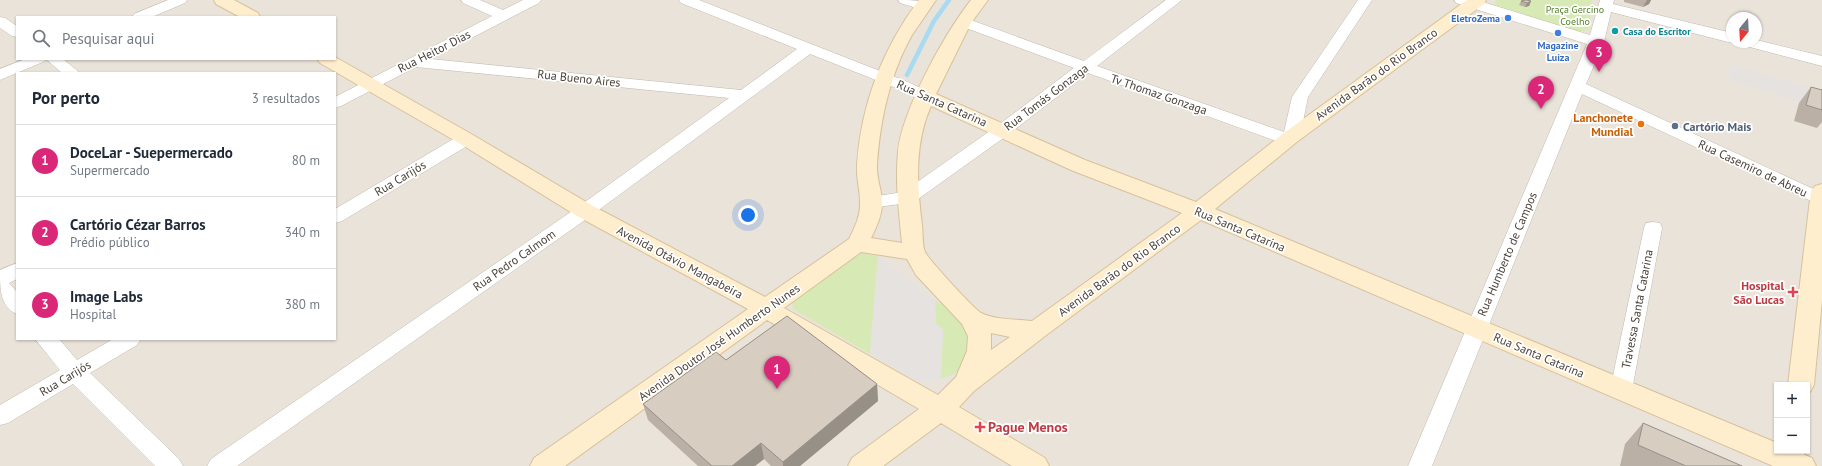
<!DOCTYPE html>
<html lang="pt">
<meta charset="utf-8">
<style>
:root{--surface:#fff;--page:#f2f2f3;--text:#1f2937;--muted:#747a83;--line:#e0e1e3;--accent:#db2777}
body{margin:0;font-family:"PT Sans",sans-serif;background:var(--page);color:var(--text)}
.controls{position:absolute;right:12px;bottom:12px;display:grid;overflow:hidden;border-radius:0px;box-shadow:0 1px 3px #0004}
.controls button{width:36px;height:36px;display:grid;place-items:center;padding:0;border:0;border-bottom:1px solid var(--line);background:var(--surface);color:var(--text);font:20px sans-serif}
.compass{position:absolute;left:1726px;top:12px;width:36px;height:36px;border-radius:50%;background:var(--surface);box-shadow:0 1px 3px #0004;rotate:198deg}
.you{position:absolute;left:748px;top:215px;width:14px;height:14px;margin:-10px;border:3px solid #fff;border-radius:50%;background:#1a73e8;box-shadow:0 0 0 6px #1a73e833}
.badge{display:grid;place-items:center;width:26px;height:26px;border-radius:50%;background:var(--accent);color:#fff;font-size:13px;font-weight:700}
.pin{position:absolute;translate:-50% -33px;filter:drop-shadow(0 1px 2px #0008)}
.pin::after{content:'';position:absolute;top:21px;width:14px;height:12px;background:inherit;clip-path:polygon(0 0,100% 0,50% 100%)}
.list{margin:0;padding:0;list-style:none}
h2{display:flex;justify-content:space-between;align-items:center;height:52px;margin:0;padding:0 16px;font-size:17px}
h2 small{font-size:13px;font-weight:400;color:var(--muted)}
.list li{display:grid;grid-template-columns:26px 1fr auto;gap:12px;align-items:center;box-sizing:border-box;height:72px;padding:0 16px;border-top:1px solid var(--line)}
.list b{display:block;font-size:15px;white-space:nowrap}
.list p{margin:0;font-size:13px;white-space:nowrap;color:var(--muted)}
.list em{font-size:13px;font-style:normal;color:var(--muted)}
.icon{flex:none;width:22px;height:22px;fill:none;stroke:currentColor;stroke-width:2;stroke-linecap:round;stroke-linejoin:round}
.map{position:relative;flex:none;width:1822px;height:466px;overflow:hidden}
.search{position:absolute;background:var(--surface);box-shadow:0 1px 3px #0004;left:16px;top:16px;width:320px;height:44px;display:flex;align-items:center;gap:10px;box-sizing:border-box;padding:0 14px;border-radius:0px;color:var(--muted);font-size:15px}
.panel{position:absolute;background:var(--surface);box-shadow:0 1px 3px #0004;left:16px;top:72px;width:320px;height:268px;border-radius:0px}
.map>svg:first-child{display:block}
</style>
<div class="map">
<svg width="1822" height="466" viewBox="0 0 1822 466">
<rect width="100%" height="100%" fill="#f6f2ec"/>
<path fill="#eae3da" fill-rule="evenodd" d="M 0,0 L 1822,0 L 1822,466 L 0,466 ZM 17,17 L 335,17 L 335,59 L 17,59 ZM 1732,18 L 1756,18 L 1756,42 L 1732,42 ZM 17,73 L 335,73 L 335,339 L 17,339 ZM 1777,385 L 1807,385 L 1807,451 L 1777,451 Z"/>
<path fill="#d7eab5" d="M 1496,0 L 1592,0 L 1589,29 L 1583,31 L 1575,31 L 1499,8 L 1495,4 Z
M 858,251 L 878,256 L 870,354 L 793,309 L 792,302 Z
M 935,300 L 973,326 L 969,364 L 952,375 L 941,379 L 943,330 L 936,324 Z"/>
<path fill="#e5e2e0" d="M 1730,65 L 1813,88 L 1809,105 L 1730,80 Z
M 878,256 L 935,300 L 936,324 L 943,330 L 941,379 L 931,381 L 916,380 L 870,354 Z"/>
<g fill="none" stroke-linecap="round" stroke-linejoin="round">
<path stroke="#a8dbf2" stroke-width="4.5" d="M 907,75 L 934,21 L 949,0"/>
<g stroke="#c2b9ae" stroke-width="1">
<path id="street" d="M 168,0 L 187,0 L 185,3 L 152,17 L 132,17 L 134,14 Z
M 461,0 L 480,0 L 503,10 L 523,0 L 541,0 L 539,3 L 431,59 L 741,90 L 797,49 L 681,3 L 679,0 L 699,0 L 908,82 L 931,93 L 933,96 L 931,99 L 925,101 L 919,99 L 896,88 L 810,54 L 592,215 L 237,466 L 207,466 L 211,459 L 578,207 L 729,98 L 416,67 L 341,106 L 335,108 L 335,97 L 492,16 L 463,3 Z
M 898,0 C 908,0 924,0 930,6 L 928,9 L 923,10 L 900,3 Z
M 1166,0 L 1182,0 L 1097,66 L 1284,132 L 1292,97 L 1358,0 L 1372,0 L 1308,97 L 1300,137 L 1294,143 L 1288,144 L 1282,143 L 1088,73 L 1009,134 L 914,202 L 871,208 L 865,206 L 862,202 L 865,198 L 903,192 L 997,126 L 1074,68 L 958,25 L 956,22 L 958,19 L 963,18 L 968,19 L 1084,61 Z
M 1454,0 L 1476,0 L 1590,35 L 1600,0 L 1614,0 L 1613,4 L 1732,33 L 1732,42 L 1734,42 L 1732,43 L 1611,12 L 1604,42 L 1586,84 L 1822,193 L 1822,206 L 1582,94 L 1432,466 L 1408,466 L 1587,44 L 1456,3 Z
M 0,17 L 5,18 L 17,26 L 17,37 L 12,36 L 0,28 Z
M 1756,40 L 1822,56 L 1822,66 L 1742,45 L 1739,42 L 1756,42 Z
M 25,59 L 63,59 L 80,73 L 62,73 L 46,59 L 43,62 L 0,80 L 0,69 Z
M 466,134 L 472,135 L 475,139 L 472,143 L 342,221 L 335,223 L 335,209 L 460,135 Z
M 1653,222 L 1660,223 L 1662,228 L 1632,390 L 1629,396 L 1621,399 L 1613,396 L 1610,390 L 1644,228 L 1646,223 Z
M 17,263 L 17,279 L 9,283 L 17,292 L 17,314 C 0,307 0,289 0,270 Z
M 35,339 L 59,339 L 77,360 L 113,339 L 141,339 L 137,345 L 90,373 L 179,459 L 183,466 L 155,466 L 73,384 L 8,423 L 0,425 L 0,405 L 60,370 Z"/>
</g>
<g stroke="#d6c19b" stroke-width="2">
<path id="secondary" d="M 214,0 L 234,0 L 258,13 L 260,17 L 240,17 L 216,4 Z
M 919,0 L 936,0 C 928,12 920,23 912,35 C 890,74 880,120 877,164 C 876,176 881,188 882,200 C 883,213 877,226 871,238 L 902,243 C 899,213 895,182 898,152 C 902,110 945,33 971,0 L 988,0 L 971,23 L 936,94 L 1085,160 L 1196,202 L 1284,133 L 1467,0 L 1486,0 L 1484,4 L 1298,141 L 1215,209 L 1777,443 L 1777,451 L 1796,451 L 1812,458 L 1816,466 L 1773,466 L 1201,220 L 1045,336 L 974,391 L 959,407 L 1045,458 L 1049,466 L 1012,466 L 941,423 L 883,466 L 848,466 L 852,458 L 919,409 L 767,320 L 565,466 L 530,466 L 534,458 L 748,309 L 577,216 L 459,143 L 320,63 L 317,59 L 335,59 L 335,57 L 473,135 L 593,206 L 765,297 L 849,239 C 855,227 861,215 860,201 C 860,189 856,177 857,165 C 861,104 883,48 919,0 ZM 931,106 L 1071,170 L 1182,213 L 1032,321 C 1016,319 995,320 981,313 C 974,309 928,259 925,252 C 922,244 923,234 922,225 C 917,185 914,144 931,106 ZM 861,252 L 907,259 L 916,275 L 962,324 L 968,336 L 967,351 L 956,377 L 938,395 L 784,308 ZM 991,333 L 1010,337 L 991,350 Z
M 1822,184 L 1822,300 L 1814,385 L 1810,392 L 1807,393 L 1807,385 L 1788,385 L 1811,191 L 1815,186 Z"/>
</g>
<use href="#street" fill="#fff" fill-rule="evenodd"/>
<use href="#secondary" fill="#ffeecd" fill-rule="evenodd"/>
</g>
<path fill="#bab0a6" d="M 1624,0 L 1651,0 L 1649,4 L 1643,7 L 1624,2 Z
M 1521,1 L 1531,1 L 1529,6 L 1525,7 L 1519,5 Z
M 1811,87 L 1822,90 L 1822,122 L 1817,128 L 1794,121 L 1799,103 Z
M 726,360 L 877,384 L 878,401 L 800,466 L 771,466 L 764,459 L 755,466 L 698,466 L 648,420 L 643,404 Z
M 1643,423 L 1742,466 L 1620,466 L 1625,444 Z"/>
<path fill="#979087" d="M 1647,0 L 1651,0 L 1649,4 L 1643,7 Z
M 1531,1 L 1529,6 L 1525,7 L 1527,3 Z
M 877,384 L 878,401 L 800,466 L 783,466 L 783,462 Z
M 761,443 L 764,459 L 755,466 L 732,466 Z"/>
<path fill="#d8cdc1" stroke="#979087" d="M 1526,0 L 1531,1 L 1527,3 L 1521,1 Z
M 1811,87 L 1822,90 L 1822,110 L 1806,105 Z
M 787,316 L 877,384 L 783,462 L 761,443 L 732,466 L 712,466 L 643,404 L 716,352 L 726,360 Z
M 1643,423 L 1742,466 L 1686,466 L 1638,445 Z"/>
<g fill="#3f7fe0" stroke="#fff" stroke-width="1.5">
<circle cx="1508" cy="18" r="4"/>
<circle cx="1558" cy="33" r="4"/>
</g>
<circle fill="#0f9aa8" stroke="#fff" stroke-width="1.5" cx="1615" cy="31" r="4"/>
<circle fill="#e8710a" stroke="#fff" stroke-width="1.5" cx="1641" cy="124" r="4"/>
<circle fill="#5c6f8a" stroke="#fff" stroke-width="1.5" cx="1675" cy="126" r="4"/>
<g fill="#e0444e" stroke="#fff" stroke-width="1.5">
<path d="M1791 286h4v4h4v4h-4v4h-4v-4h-4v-4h4z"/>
<path d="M978 421h4v4h4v4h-4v4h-4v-4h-4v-4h4z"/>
</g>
<g text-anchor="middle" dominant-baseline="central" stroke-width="3.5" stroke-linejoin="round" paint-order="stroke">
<g font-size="10" fill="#527f2a" stroke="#fff">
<text x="1575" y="9">Praça Gercino<tspan x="1575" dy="12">Coelho</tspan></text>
</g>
<g font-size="10" font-weight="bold" fill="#366cbe" stroke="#fff" text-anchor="end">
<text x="1500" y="18">EletroZema</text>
<text x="1558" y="45" text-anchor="middle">Magazine<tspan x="1558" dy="12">Luiza</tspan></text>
</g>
<g font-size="10" font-weight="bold" fill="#0d838f" stroke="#fff" text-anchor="start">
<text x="1623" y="31">Casa do Escritor</text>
</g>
<g font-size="12" fill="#4b4239" stroke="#fff">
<text transform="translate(434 51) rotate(-27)">Rua Heitor Dias</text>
<text transform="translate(1376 74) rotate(-36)">Avenida Barão do Rio Branco</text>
<text transform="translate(579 78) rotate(6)">Rua Bueno Aires</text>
<text transform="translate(1159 94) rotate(19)">Tv Thomaz Gonzaga</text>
<text transform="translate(1046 97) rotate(-37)">Rua Tomás Gonzaga</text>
<text transform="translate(942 103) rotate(24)">Rua Santa Catarina</text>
<text transform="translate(1753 168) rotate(25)">Rua Casemiro de Abreu</text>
<text transform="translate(400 178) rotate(-31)">Rua Carijós</text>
<text transform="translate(1240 229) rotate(23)">Rua Santa Catarina</text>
<text transform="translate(1507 254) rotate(-67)">Rua Humberto de Campos</text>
<text transform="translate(514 260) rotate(-35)">Rua Pedro Calmom</text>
<text transform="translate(680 262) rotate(28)">Avenida Otávio Mangabeira</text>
<text transform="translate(1119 270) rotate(-36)">Avenida Barão do Rio Branco</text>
<text transform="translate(1637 309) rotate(-79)">Travessa Santa Catarina</text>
<text transform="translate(719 342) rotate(-35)">Avenida Doutor José Humberto Nunes</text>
<text transform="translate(1539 355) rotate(23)">Rua Santa Catarina</text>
<text transform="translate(65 378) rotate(-31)">Rua Carijós</text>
</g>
<g font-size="12" font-weight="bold" fill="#c56008" stroke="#fff" text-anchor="end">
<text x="1633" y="117">Lanchonete<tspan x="1633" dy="14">Mundial</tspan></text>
</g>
<g font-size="12" font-weight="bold" fill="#4e5e75" stroke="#fff" text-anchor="start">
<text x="1683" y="126">Cartório Mais</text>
</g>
<g font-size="12" font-weight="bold" fill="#be3a42" stroke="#fff" text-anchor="end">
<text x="1784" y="285">Hospital<tspan x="1784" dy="14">São Lucas</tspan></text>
</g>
<g font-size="14" font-weight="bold" fill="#be3a42" stroke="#fff" text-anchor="start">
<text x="988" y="427">Pague Menos</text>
</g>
</g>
</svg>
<div class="controls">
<button>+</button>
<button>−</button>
</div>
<svg class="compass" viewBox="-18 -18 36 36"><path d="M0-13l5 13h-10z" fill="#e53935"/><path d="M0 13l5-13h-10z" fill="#747a83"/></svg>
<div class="you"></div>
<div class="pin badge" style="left:777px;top:389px">1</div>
<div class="pin badge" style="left:1541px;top:109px">2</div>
<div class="pin badge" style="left:1599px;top:72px">3</div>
<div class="search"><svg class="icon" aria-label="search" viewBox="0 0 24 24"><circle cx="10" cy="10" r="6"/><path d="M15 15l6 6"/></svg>Pesquisar aqui</div>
<section class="panel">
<h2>Por perto<small>3 resultados</small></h2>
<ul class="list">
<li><span class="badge">1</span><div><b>DoceLar - Suepermercado</b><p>Supermercado</p></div><em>80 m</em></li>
<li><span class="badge">2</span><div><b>Cartório Cézar Barros</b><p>Prédio público</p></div><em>340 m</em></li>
<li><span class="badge">3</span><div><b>Image Labs</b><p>Hospital</p></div><em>380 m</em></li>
</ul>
</section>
</div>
